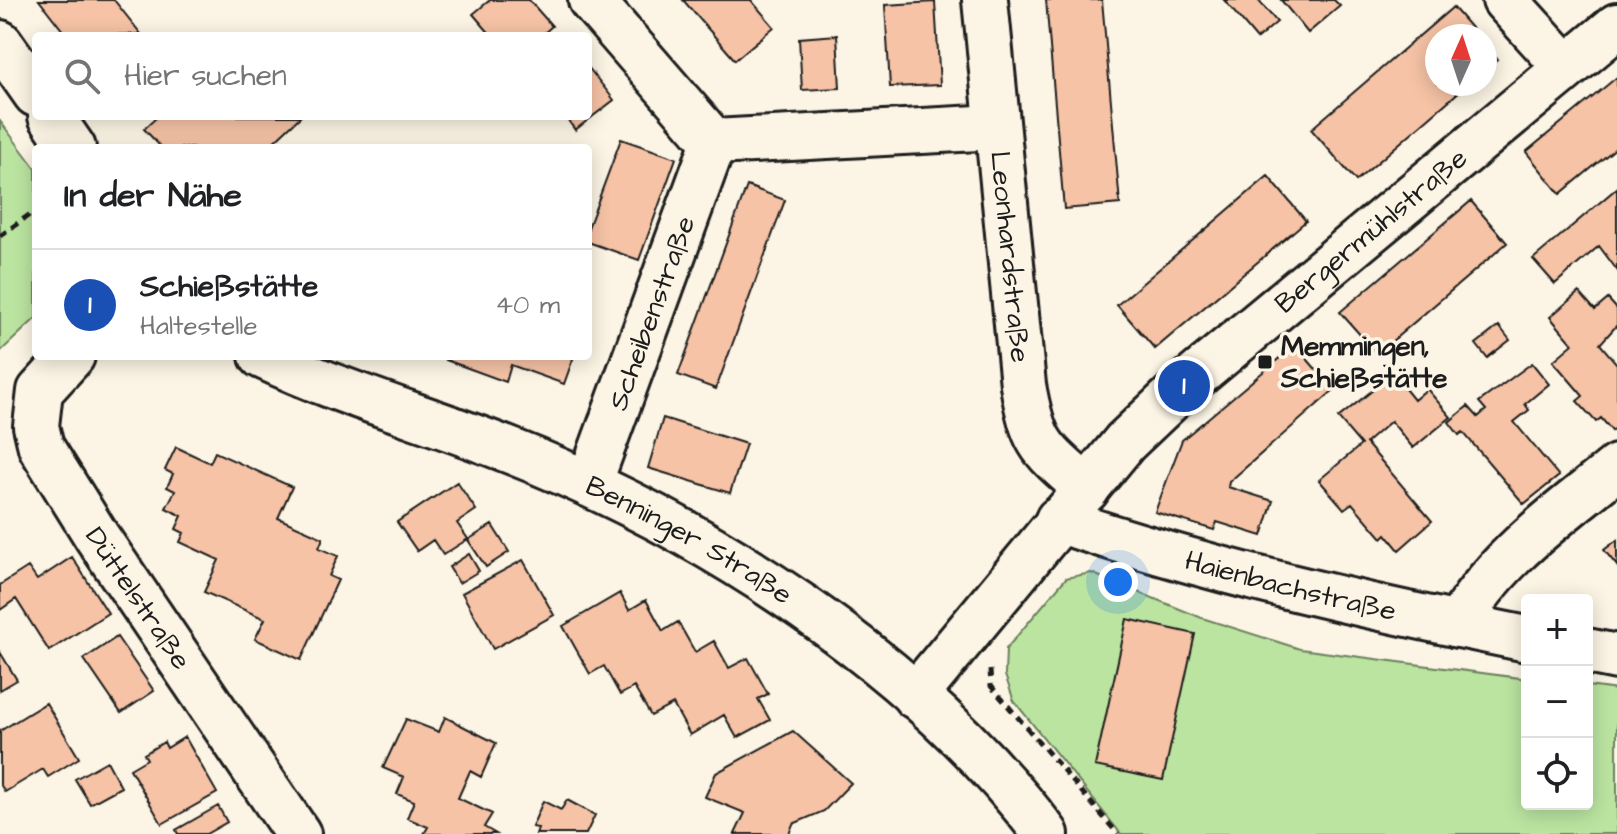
<!DOCTYPE html>
<html lang="de">
<meta charset="utf-8">
<style>
:root{--surface:#fff;--page:#f2f2f2;--text:#202124;--muted:#757577;--line:#e0e0e0;--accent:#1c1c1c}
body{margin:0;font-family:"Architects Daughter",sans-serif;background:var(--page);color:var(--text)}
.controls{position:absolute;right:24px;bottom:24px;display:grid;overflow:hidden;border-radius:8px;box-shadow:0 4px 20px #0003}
.controls button{width:72px;height:72px;display:grid;place-items:center;padding:0;border:0;border-bottom:2px solid var(--line);background:var(--surface);color:var(--text);font:40px sans-serif}
.compass{position:absolute;left:1425px;top:24px;width:72px;height:72px;border-radius:50%;background:var(--surface);box-shadow:0 4px 20px #0003;rotate:3deg}
.you{position:absolute;left:1118px;top:582px;width:28px;height:28px;margin:-20px;border:6px solid #fff;border-radius:50%;background:#1a73e8;box-shadow:0 0 0 12px #1a73e833}
.badge{display:grid;place-items:center;width:52px;height:52px;border-radius:50%;background:var(--accent);color:#fff;font-size:26px;font-weight:700}
.pin{position:absolute;translate:-50% -50%;border:4px solid #fff;box-shadow:0 2px 8px #0006}
.list{margin:0;padding:0;list-style:none}
h2{display:flex;justify-content:space-between;align-items:center;height:104px;margin:0;padding:0 32px;font-size:34px}
h2 small{font-size:26px;font-weight:400;color:var(--muted)}
.list li{display:grid;grid-template-columns:52px 1fr auto;gap:24px;align-items:center;box-sizing:border-box;height:112px;padding:0 32px;border-top:2px solid var(--line)}
.list b{display:block;font-size:30px;white-space:nowrap}
.list p{margin:0;font-size:26px;white-space:nowrap;color:var(--muted)}
.list em{font-size:26px;font-style:normal;color:var(--muted)}
.icon{flex:none;width:44px;height:44px;fill:none;stroke:currentColor;stroke-width:2;stroke-linecap:round;stroke-linejoin:round}
.map{position:relative;flex:none;width:1617px;height:834px;overflow:hidden}
.search{position:absolute;background:var(--surface);box-shadow:0 4px 20px #0003;left:32px;top:32px;width:560px;height:88px;display:flex;align-items:center;gap:20px;box-sizing:border-box;padding:0 28px;border-radius:8px;color:var(--muted);font-size:30px}
.panel{position:absolute;background:var(--surface);box-shadow:0 4px 20px #0003;left:32px;top:144px;width:560px;height:216px;border-radius:8px}
.map>svg:first-child{display:block}
</style>
<div class="map">
<svg width="1617" height="834" viewBox="0 0 1617 834">
<rect width="100%" height="100%" fill="#fcf5e5"/>
<filter id="ink" filterUnits="userSpaceOnUse"><feTurbulence type="fractalNoise" baseFrequency=".0125" numOctaves="2"/><feDisplacementMap in="SourceGraphic" scale="16" xChannelSelector="R" yChannelSelector="G"/><feConvolveMatrix kernelMatrix="1 2 1 2 8 2 1 2 1" color-interpolation-filters="sRGB"/></filter>
<g filter="url(#ink)">
<path fill="#bbe4a0" stroke="#6c805e" stroke-width="2" d="M 0,121 L 36,169 L 36,318 L 0,352 Z
M 1091,573 L 1202,618 L 1300,649 L 1527,679 L 1527,804 L 1587,804 L 1587,686 L 1617,690 L 1617,834 L 1121,834 L 1014,701 L 1005,675 L 1006,649 L 1066,578 Z"/>
<path fill="#f6c3a6" stroke="#1c1c1c" stroke-width="2" d="M 39,0 L 114,0 L 141,34 L 67,36 Z
M 490,0 L 529,0 L 552,26 L 541,36 L 492,36 L 473,14 Z
M 683,0 L 751,0 L 774,27 L 735,60 Z
M 1046,0 L 1102,0 L 1120,204 L 1064,209 Z
M 1224,0 L 1258,0 L 1277,22 L 1257,39 Z
M 1281,0 L 1334,0 L 1340,6 L 1308,33 Z
M 935,2 L 940,85 L 890,87 L 885,5 Z
M 1453,7 L 1478,36 L 1437,36 L 1437,84 L 1468,84 L 1356,181 L 1311,129 Z
M 837,35 L 840,88 L 802,90 L 799,38 Z
M 1485,44 L 1497,59 L 1485,69 Z
M 588,67 L 614,100 L 575,130 L 565,116 L 588,116 Z
M 1617,77 L 1617,147 L 1560,194 L 1526,152 Z
M 158,116 L 301,116 L 267,148 L 162,148 L 144,129 Z
M 621,139 L 676,158 L 639,260 L 588,242 L 588,228 Z
M 1268,176 L 1306,221 L 1155,349 L 1117,305 Z
M 747,186 L 785,200 L 716,389 L 678,375 Z
M 1617,188 L 1617,270 L 1599,246 L 1555,284 L 1533,259 Z
M 1471,201 L 1507,243 L 1377,354 L 1340,312 Z
M 1579,292 L 1595,310 L 1608,299 L 1617,309 L 1617,325 L 1600,344 L 1617,364 L 1617,427 L 1612,431 L 1601,418 L 1596,422 L 1577,401 L 1583,396 L 1553,361 L 1573,344 L 1550,317 Z
M 1499,326 L 1510,340 L 1487,358 L 1476,344 Z
M 1295,345 L 1334,390 L 1229,482 L 1228,487 L 1273,501 L 1262,536 L 1217,522 L 1214,530 L 1155,512 L 1182,440 Z
M 447,356 L 574,356 L 564,384 L 511,365 L 506,382 L 446,360 Z
M 1532,363 L 1549,384 L 1525,404 L 1529,410 L 1514,422 L 1559,476 L 1524,504 L 1463,432 L 1459,435 L 1449,422 L 1468,406 L 1478,417 L 1486,410 L 1479,402 Z
M 1393,374 L 1414,400 L 1427,389 L 1451,417 L 1413,448 L 1391,421 L 1366,443 L 1432,521 L 1399,550 L 1386,534 L 1382,538 L 1352,503 L 1344,509 L 1319,480 L 1361,445 L 1338,418 Z
M 663,418 L 746,444 L 730,493 L 648,468 Z
M 176,447 L 210,463 L 215,452 L 292,487 L 278,518 L 323,538 L 319,548 L 338,556 L 329,576 L 338,580 L 301,660 L 255,639 L 265,619 L 204,592 L 219,560 L 180,542 L 184,533 L 176,529 L 182,516 L 166,508 L 175,491 L 167,487 L 173,474 L 165,470 Z
M 457,482 L 476,510 L 457,523 L 468,539 L 443,555 L 433,540 L 417,551 L 397,522 Z
M 492,525 L 509,552 L 486,567 L 468,540 Z
M 1617,540 L 1617,566 L 1604,550 Z
M 469,554 L 479,571 L 459,583 L 449,567 Z
M 72,557 L 108,613 L 49,651 L 16,599 L 0,610 L 0,585 L 28,567 L 37,580 Z
M 523,560 L 554,615 L 493,649 L 462,593 Z
M 620,593 L 629,610 L 646,600 L 663,631 L 678,622 L 695,652 L 714,641 L 729,668 L 748,658 L 768,694 L 758,699 L 770,720 L 737,738 L 724,715 L 690,735 L 673,704 L 651,716 L 634,687 L 620,695 L 604,666 L 590,674 L 563,626 Z
M 1127,619 L 1195,634 L 1163,780 L 1095,766 Z
M 117,637 L 154,691 L 121,713 L 84,659 Z
M 0,652 L 17,680 L 0,690 Z
M 46,703 L 79,758 L 48,777 L 43,769 L 5,792 L 0,784 L 0,731 Z
M 445,717 L 496,743 L 481,777 L 470,771 L 458,798 L 492,814 L 484,827 L 496,834 L 424,834 L 428,827 L 407,818 L 414,801 L 397,794 L 404,777 L 383,768 L 406,719 L 439,732 Z
M 793,731 L 851,783 L 824,811 L 793,824 L 789,834 L 735,834 L 745,813 L 705,797 L 716,773 Z
M 185,737 L 217,793 L 162,824 L 130,769 L 147,759 L 144,754 L 164,742 L 167,748 Z
M 107,761 L 121,787 L 90,804 L 75,779 Z
M 567,800 L 595,815 L 586,834 L 536,834 L 538,828 L 532,827 L 543,801 L 561,810 Z
M 218,806 L 227,822 L 206,834 L 178,834 L 176,830 Z"/>
<g fill="none" stroke-linecap="round" stroke-linejoin="round">
<g stroke="#1c1c1c" stroke-width="50">
<g id="minor">
<path d="M 591,0 L 714,142"/>
<path id="s1" d="M 985,0 L 1023,385 C 1034,447 1041,448 1087,489"/>
<path d="M 1505,0 L 1566,67"/>
<path d="M 0,43 L 36,94"/>
<path d="M 51,116 L 73,148"/>
<path id="s2" d="M 72,356 L 40,391 L 36,426 L 41,447 L 97,537 L 298,834"/>
<path id="s3" d="M 262,356 C 342,394 428,418 511,451 C 708,528 917,664 1046,834"/>
<path id="s4" d="M 589,484 L 714,142 L 997,127"/>
<path id="s5" d="M 1058,520 C 1212,572 1368,607 1527,639"/>
<path d="M 1458,625 C 1495,558 1559,515 1617,467"/>
<path d="M 1587,651 L 1617,657"/>
<path id="s6" d="M 915,696 L 1125,442 L 1184,386 L 1617,26"/>
</g>
</g>
<path stroke="#1c1c1c" stroke-width="5" stroke-dasharray="8 6" stroke-linecap="butt" d="M 0,236 L 36,210
M 990,670 L 991,686 L 1118,834"/>
<use href="#minor" stroke="#fcf5e5" stroke-width="44"/>
</g>
</g>
<rect fill="#1c1c1c" stroke="#fcf5e5" stroke-width="3" x="1257" y="354" width="16" height="16" rx="4"/>
<g text-anchor="middle" dominant-baseline="central" stroke-width="7" stroke-linejoin="round" paint-order="stroke">
<g font-size="28" fill="#1c1c1c" stroke="#fcf5e5">
<text stroke="none"><textPath href="#s6" startOffset="654">Bergermühlstraße</textPath></text>
<text stroke="none"><textPath href="#s1" startOffset="258">Leonhardstraße</textPath></text>
<text stroke="none"><textPath href="#s4" startOffset="182">Scheibenstraße</textPath></text>
<text stroke="none"><textPath href="#s3" startOffset="466">Benninger Straße</textPath></text>
<text stroke="none"><textPath href="#s5" startOffset="242">Haienbachstraße</textPath></text>
<text stroke="none"><textPath href="#s2" startOffset="284">Düttelstraße</textPath></text>
</g>
<g font-size="28" font-weight="bold" fill="#1c1c1c" stroke="#fcf5e5" text-anchor="start">
<text x="1281" y="346">Memmingen,<tspan x="1281" dy="32">Schießstätte</tspan></text>
</g>
</g>
</svg>
<div class="controls">
<button>+</button>
<button>−</button>
<button><svg class="icon" aria-label="locate" viewBox="0 0 24 24"><circle cx="12" cy="12" r="6"/><path d="M12 2v4M12 18v4M2 12h4M18 12h4"/></svg></button>
</div>
<svg class="compass" viewBox="-18 -18 36 36"><path d="M0-13l5 13h-10z" fill="#e53935"/><path d="M0 13l5-13h-10z" fill="#757577"/></svg>
<div class="you"></div>
<div class="pin badge" style="left:1184px;top:386px;background:#1a4fb4">1</div>
<div class="search"><svg class="icon" aria-label="search" viewBox="0 0 24 24"><circle cx="10" cy="10" r="6"/><path d="M15 15l6 6"/></svg>Hier suchen</div>
<section class="panel">
<h2>In der Nähe<small></small></h2>
<ul class="list">
<li><span class="badge" style="background:#1a4fb4">1</span><div><b>Schießstätte</b><p>Haltestelle</p></div><em>40 m</em></li>
</ul>
</section>
</div>
